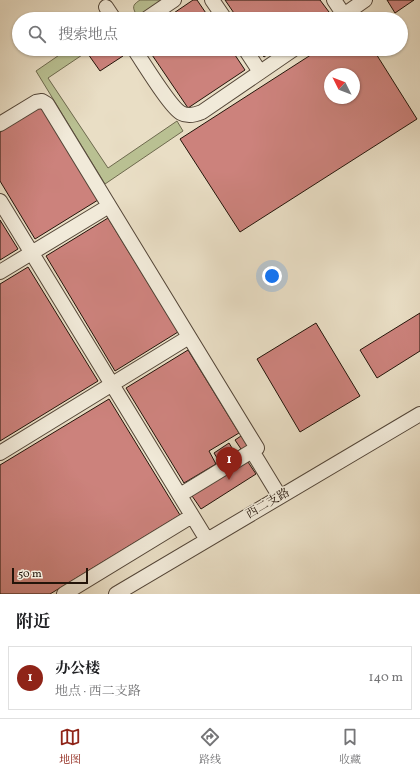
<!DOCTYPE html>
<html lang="zh">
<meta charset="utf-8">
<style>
:root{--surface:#fff;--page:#f2f2f2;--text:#202124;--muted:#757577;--line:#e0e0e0;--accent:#8f2418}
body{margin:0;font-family:Vollkorn,"Noto Serif SC",serif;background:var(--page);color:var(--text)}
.compass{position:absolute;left:324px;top:68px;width:36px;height:36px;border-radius:50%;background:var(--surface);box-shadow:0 1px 3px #0004;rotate:312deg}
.scale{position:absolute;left:12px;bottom:10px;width:76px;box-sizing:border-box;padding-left:4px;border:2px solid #231409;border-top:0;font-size:11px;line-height:14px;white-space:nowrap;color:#231409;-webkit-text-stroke:3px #f1ead9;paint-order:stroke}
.you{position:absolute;left:272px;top:276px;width:14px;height:14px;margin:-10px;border:3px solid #fff;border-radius:50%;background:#1a73e8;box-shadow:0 0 0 6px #1a73e833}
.badge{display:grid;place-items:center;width:26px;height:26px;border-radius:50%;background:var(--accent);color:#fff;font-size:13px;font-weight:700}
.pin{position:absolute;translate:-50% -33px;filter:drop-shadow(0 1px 2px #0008)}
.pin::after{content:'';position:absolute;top:21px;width:14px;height:12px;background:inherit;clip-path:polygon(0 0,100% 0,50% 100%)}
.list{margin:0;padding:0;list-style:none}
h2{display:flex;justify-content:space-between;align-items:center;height:52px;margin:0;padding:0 16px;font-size:17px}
h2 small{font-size:13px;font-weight:400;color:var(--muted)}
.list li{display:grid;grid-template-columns:26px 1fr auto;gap:12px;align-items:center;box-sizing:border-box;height:64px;margin:0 8px 8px;padding:0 8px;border:1px solid var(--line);border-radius:0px}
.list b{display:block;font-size:15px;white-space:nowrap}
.list p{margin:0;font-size:13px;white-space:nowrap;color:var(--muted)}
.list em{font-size:13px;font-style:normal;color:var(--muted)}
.icon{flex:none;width:22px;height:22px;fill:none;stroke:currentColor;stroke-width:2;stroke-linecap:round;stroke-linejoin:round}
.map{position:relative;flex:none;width:420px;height:594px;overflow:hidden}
.search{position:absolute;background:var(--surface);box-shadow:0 1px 3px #0004;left:12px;right:12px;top:12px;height:44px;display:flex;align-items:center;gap:10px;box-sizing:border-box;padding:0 14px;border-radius:22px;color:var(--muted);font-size:15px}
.sheet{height:124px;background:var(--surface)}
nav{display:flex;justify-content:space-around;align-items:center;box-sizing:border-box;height:56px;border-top:1px solid var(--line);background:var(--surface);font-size:11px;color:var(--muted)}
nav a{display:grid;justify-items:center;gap:2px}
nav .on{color:var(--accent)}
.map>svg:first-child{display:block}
</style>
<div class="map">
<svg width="420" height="594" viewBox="0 0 420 594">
<rect width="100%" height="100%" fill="#e9dec5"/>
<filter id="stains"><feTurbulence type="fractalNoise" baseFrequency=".005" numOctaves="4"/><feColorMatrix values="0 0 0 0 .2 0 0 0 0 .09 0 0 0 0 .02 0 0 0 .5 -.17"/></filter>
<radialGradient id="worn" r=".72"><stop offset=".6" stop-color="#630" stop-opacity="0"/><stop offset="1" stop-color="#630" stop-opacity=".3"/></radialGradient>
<path fill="#b9c092" stroke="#6e6a4e" d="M 140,0 L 164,0 L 142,15 L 137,14 L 135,12 C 132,6 134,4 140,0 Z
M 68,49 L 91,49 L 48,78 L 108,168 L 177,121 L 183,131 L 105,184 L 36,71 Z"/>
<path fill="#cc827c" stroke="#231409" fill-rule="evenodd" d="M 193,0 L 197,0 L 210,19 L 165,19 Z
M 225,0 L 320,0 L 329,12 L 319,19 L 238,19 Z
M 387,0 L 414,0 L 395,13 Z
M 95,49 L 119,49 L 123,56 L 100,71 L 88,54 Z
M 148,49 L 231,49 L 245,70 L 188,108 Z
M 258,49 L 275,49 L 264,57 Z
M 320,49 L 373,49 L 417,119 L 240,232 L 180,139 ZM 330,74 L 354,74 L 354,98 L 330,98 Z
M 41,107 L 98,200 L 35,239 L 0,181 L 0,132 Z
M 108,218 L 178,332 L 115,371 L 46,256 Z
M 0,220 L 18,249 L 0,260 Z
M 28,267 L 98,381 L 0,441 L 0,284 Z
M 420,313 L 420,351 L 377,378 L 360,350 Z
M 316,323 L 360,396 L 300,432 L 257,359 Z
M 188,350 L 239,433 L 209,451 L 216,464 L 184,483 L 126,388 Z
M 109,399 L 180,515 L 50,594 L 0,594 L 0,465 Z
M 244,434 L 251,445 L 238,456 L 236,452 L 241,449 L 235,440 Z
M 229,443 L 232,448 L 225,453 L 229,461 L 222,466 L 214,453 Z
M 246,459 L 256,474 L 201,509 L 190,493 Z"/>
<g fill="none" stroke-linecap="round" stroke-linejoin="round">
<g stroke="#544638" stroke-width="16">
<path id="minor" d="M 212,0 L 225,19
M 334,0 L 344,15
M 106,7 L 114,19
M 146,19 L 174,0
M 338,19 L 365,0
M 134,49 C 143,62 170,107 181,113 C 188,117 195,115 202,112 L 294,49
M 245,49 L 260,72
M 0,124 L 36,102 L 42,101 L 47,104 L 257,448 L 252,451 L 280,497
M 0,201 L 207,540
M 0,272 L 109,206
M 0,453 L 189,337
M 180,495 L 252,451
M 64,594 L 192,516
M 116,594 L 420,414"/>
</g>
<use href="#minor" stroke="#f1ead9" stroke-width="14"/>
</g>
<g text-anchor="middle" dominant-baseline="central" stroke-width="3" stroke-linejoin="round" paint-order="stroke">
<g font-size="12" fill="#231409" stroke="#f1ead9">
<text transform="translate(268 504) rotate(-30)">西二支路</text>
</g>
</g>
<rect width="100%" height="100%" filter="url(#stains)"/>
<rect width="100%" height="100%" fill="url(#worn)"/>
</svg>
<svg class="compass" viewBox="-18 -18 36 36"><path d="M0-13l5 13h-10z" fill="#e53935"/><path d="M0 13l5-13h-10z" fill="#757577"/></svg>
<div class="scale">50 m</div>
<div class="you"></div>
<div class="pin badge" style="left:229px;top:480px">1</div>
<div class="search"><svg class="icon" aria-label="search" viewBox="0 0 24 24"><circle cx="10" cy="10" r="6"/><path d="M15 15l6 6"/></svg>搜索地点</div>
</div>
<section class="sheet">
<h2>附近<small></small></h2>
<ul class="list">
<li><span class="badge">1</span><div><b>办公楼</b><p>地点 · 西二支路</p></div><em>140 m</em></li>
</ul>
</section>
<nav>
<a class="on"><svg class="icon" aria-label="map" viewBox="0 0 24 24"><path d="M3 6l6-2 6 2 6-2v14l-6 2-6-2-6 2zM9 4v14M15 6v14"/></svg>地图</a>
<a><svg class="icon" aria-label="directions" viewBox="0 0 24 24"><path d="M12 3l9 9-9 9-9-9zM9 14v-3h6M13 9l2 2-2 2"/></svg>路线</a>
<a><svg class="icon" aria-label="saved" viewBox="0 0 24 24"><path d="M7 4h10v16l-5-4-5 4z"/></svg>收藏</a>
</nav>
